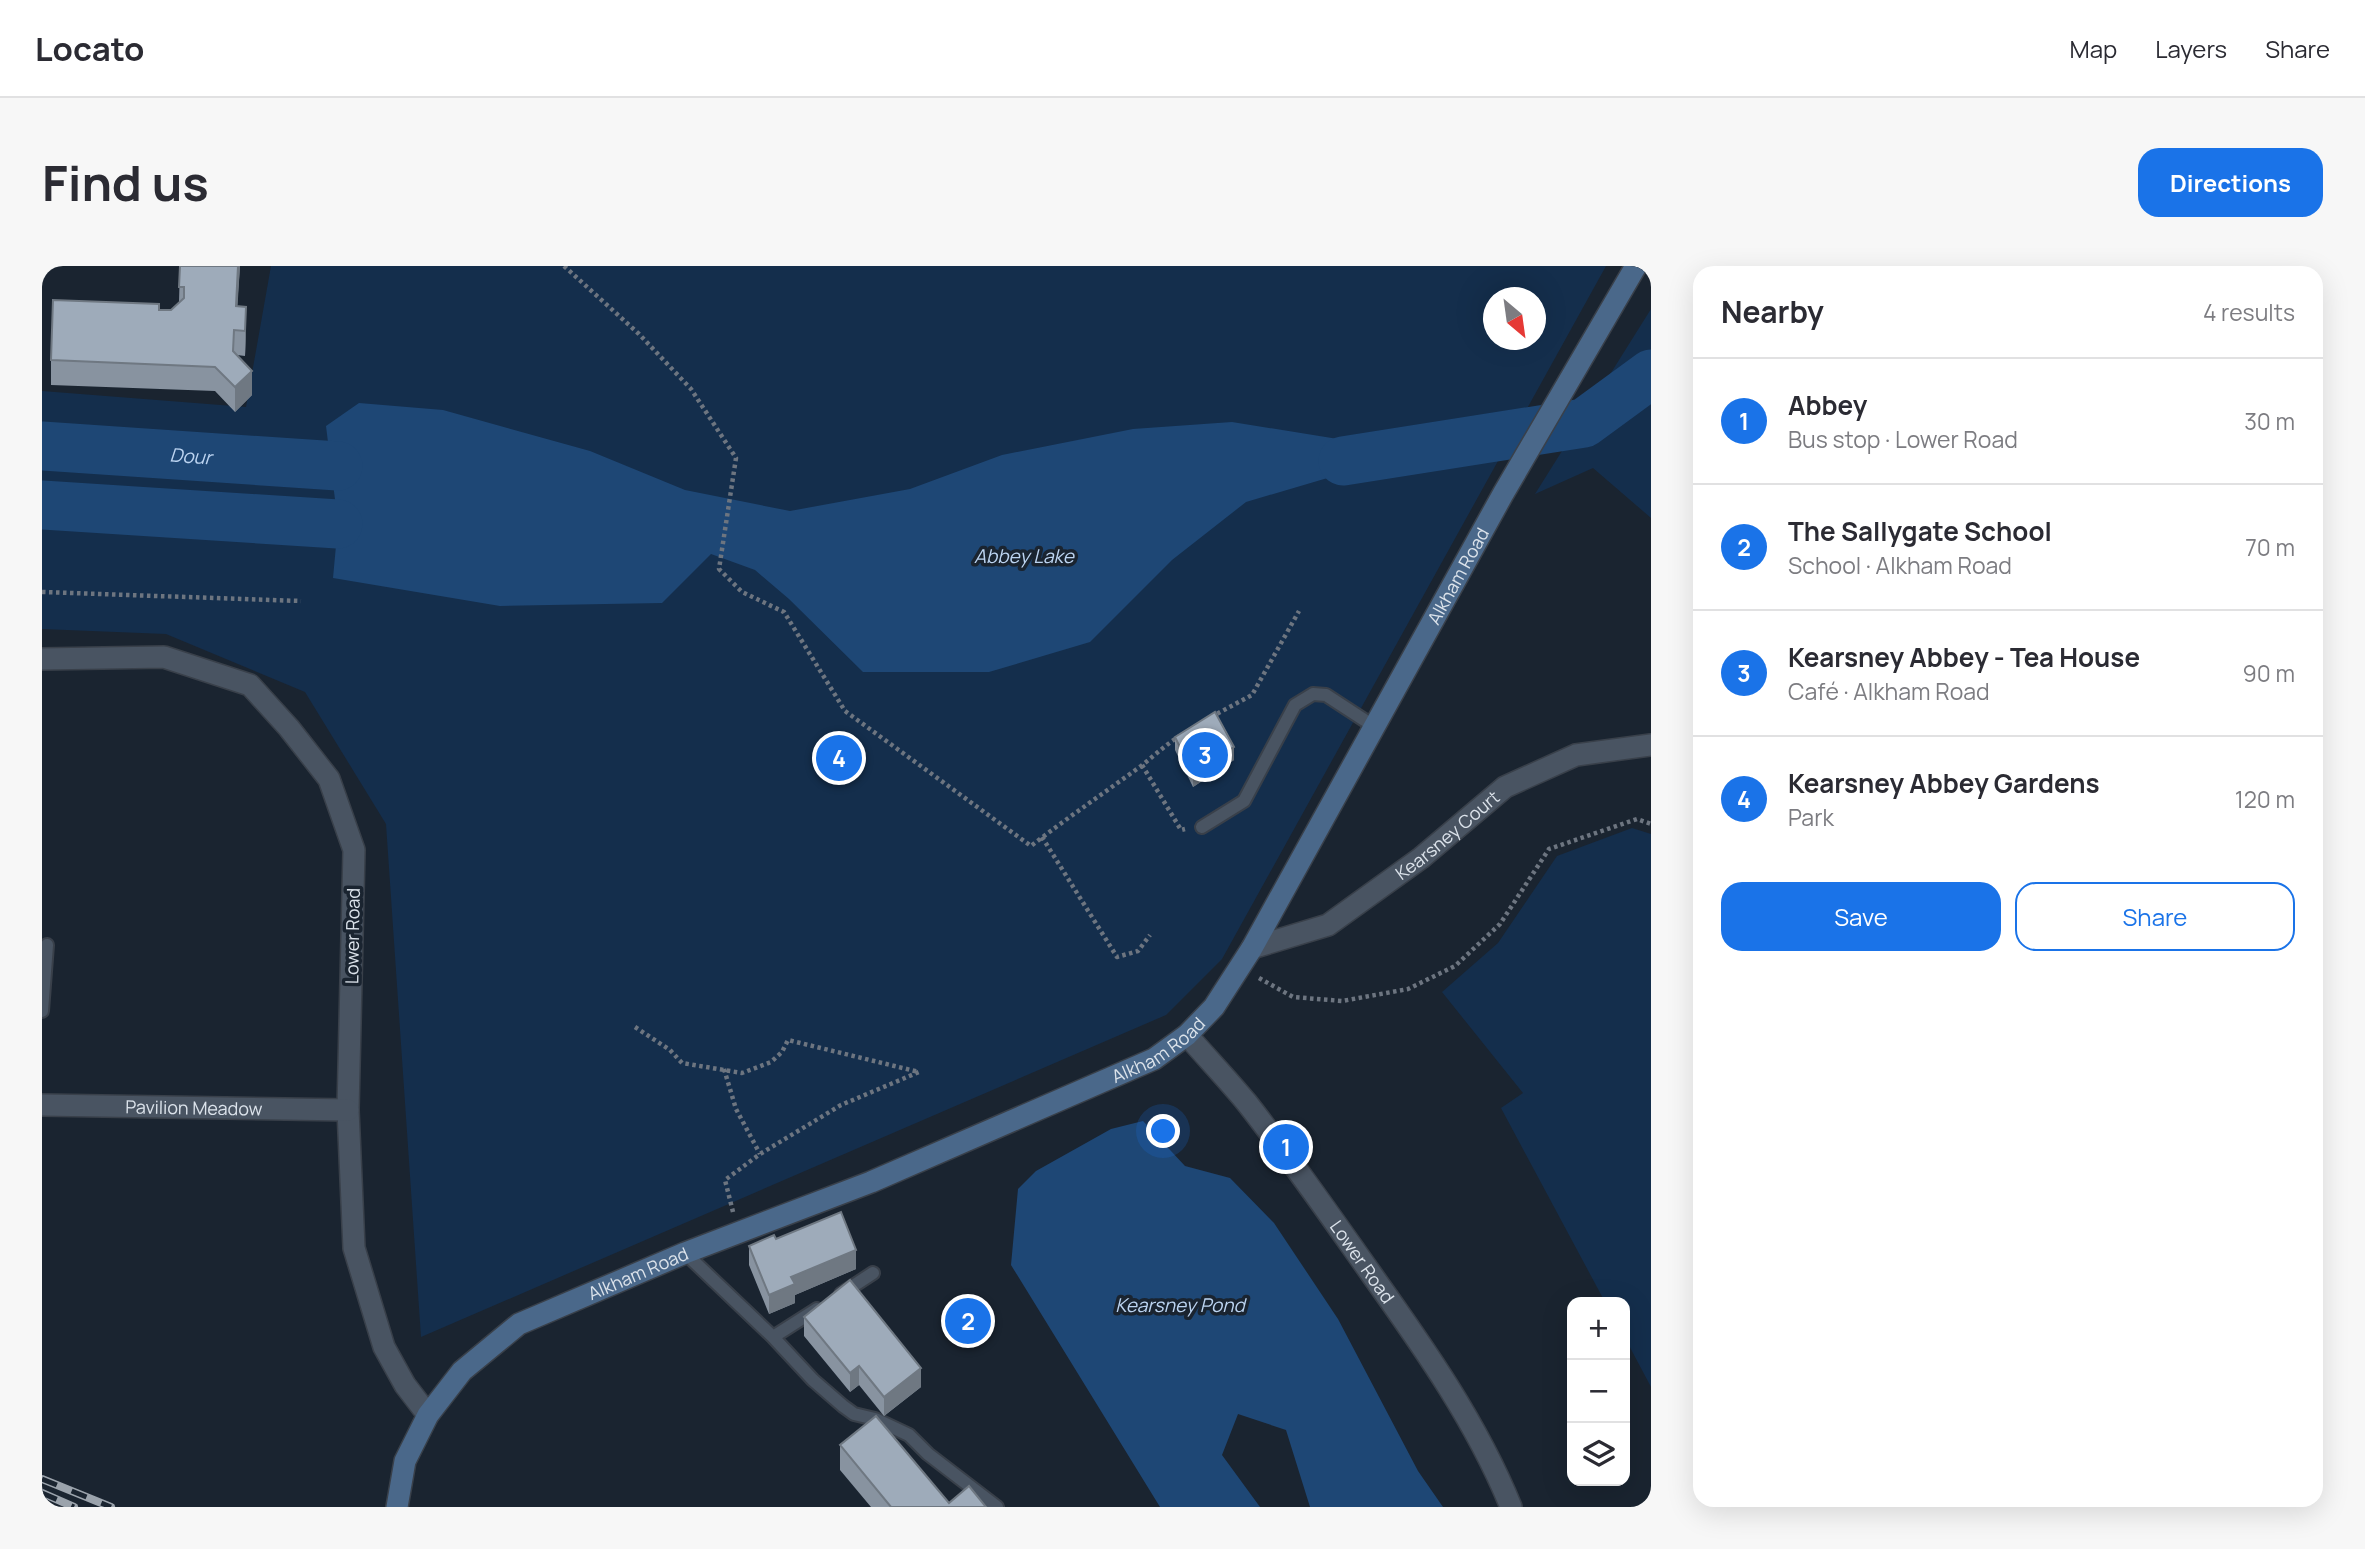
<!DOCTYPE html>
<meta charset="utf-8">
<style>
:root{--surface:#fff;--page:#f7f7f7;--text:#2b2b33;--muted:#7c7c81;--line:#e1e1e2;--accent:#1a73e8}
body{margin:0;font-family:Manrope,sans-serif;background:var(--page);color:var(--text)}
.controls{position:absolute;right:21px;bottom:21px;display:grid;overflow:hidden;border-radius:14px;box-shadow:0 7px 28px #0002}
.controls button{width:63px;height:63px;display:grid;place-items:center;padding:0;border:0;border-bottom:2px solid var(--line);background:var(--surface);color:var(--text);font:35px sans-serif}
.compass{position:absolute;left:1441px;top:21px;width:63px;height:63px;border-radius:50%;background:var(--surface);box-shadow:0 7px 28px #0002;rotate:151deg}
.you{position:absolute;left:1122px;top:866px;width:24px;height:24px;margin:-18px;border:5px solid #fff;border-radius:50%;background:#1a73e8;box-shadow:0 0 0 10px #1a73e833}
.badge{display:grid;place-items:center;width:46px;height:46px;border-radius:50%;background:var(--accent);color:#fff;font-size:23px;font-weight:700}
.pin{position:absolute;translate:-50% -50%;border:4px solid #fff;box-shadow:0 2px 7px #0006}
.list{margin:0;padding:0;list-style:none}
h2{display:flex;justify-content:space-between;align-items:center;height:91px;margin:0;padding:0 28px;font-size:30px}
h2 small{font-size:23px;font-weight:400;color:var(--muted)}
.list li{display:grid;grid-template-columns:46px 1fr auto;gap:21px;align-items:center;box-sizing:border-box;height:126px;padding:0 28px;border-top:2px solid var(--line)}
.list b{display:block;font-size:26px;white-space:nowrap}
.list p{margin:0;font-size:23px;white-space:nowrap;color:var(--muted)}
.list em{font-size:23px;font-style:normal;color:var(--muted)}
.actions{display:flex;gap:14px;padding:21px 28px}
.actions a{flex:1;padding:16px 0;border:2px solid var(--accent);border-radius:21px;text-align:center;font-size:24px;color:var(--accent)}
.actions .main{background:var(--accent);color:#fff}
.icon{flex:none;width:38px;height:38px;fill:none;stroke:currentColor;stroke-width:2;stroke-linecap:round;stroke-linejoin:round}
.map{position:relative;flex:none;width:1609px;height:1241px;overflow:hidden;border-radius:21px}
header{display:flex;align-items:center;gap:42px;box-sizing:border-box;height:98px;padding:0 35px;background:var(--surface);border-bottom:2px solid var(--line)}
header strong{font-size:33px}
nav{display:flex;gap:38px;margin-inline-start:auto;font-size:24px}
.intro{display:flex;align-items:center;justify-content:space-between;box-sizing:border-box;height:168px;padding:0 42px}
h1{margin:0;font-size:49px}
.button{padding:18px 32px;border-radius:21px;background:var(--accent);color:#fff;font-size:24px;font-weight:700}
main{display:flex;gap:42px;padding:0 42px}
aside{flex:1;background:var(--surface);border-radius:21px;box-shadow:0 7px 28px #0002}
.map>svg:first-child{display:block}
</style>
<header>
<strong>Locato</strong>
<nav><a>Map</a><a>Layers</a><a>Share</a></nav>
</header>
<div class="intro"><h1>Find us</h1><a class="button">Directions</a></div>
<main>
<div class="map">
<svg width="1609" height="1241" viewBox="0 0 1609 1241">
<rect width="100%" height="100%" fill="#1a2430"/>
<path fill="#142e4c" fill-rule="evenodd" d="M 229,0 L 1564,0 L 1180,693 L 1124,749 L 379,1071 L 344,558 L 263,426 L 124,368 L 0,363 L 0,125 L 204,141 ZM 1451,32 L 1493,32 L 1493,74 L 1451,74 Z
M 1609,43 L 1609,252 L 1551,202 L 1493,228 Z
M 1590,562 L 1609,568 L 1609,1121 L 1583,1072 L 1583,1036 L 1563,1036 L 1459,842 L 1481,827 L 1400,726 L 1456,677 L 1515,590 Z"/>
<path fill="#1e4775" d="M 317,137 L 401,144 L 548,185 L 643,224 L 748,245 L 868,223 L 960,189 L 1091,163 L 1190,156 L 1302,174 L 1299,208 L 1204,236 L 1130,294 L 1048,376 L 947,406 L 821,406 L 747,333 L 713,304 L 669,288 L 620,337 L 458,340 L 291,312 L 296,258 L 284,160 Z
M 1101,855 L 1143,900 L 1188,912 L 1232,957 L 1296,1053 L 1376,1205 L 1401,1241 L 1268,1241 L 1244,1164 L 1196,1148 L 1180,1189 L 1218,1241 L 1118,1241 L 969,999 L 976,923 L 994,905 L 1069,863 Z"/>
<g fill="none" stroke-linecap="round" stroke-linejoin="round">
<g stroke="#1e4775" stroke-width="49">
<path id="s1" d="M 0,180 L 296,200"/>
<path d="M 1301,195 L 1542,157 L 1609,108"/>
<path d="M 0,239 L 296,258"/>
</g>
<g stroke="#39404a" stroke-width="16">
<path id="lane" d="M 1160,561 L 1202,535 L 1253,439 L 1271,428 L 1284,429 L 1333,461
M 0,745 L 5,679
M 643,987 L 731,1071 L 771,1114 L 801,1140 L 812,1148 L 833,1153 L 867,1169 L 886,1188 L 955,1241
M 799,1028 L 831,1007
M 731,1071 L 775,1043"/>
</g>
<g stroke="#39404a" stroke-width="24">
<g id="street">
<path d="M 0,393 L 122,391 L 208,419 L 247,462 L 287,513 L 312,584 L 306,844 L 312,982 L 342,1081 L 363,1119 L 386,1149"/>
<path id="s2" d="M 1210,682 L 1286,659 L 1379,592 L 1463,521 L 1534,489 L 1609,479"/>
<path id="s3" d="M 1145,769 C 1165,792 1186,814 1205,837 C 1249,893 1289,951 1330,1009 C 1382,1082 1435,1157 1469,1241"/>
<path id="s4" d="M 0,839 L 306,844"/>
</g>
</g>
<g stroke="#39404a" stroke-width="24">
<g id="secondary">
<path id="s5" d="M 355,1241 L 363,1195 L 386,1149 L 420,1105 L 477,1058 L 643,987 L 829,916 L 1112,793 L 1145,769 L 1172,741 L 1210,682 L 1461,228 L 1594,0"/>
</g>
</g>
<path stroke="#6d7580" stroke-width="4.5" stroke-dasharray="3.5 3.5" stroke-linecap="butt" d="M 522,0 L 597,68 L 649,123 L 694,192 L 677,303 L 700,326 L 742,346 L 803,445 L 989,580 C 1025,552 1062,527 1099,500 C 1112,490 1123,479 1138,470
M 0,326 L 259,335
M 1169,451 L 1210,429 L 1257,345
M 1100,499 L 1139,564 L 1143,563
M 1000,571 L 1075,691 L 1096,685 L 1108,669
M 1217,712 L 1251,731 L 1300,735 L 1366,723 L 1413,700 L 1458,658 L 1507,583 L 1595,553 L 1609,558
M 593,761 L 628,784 L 640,797 L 700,807 L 729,796 L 740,786 L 746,774 L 877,806 L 799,839 L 718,888 L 683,914 L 691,946
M 682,803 L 694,843 L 718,888"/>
<use href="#lane" stroke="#495462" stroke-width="12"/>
<use href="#street" stroke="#495462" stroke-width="21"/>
<use href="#secondary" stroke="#4a688a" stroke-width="21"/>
<g stroke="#9ba3ac" stroke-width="8">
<path id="rail" d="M 0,1213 L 69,1241
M 0,1227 L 32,1241"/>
</g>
<use href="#rail" stroke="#1a2430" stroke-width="5" stroke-dasharray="16" stroke-linecap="butt"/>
</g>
<path fill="#8893a0" d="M 138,0 L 198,0 L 195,41 L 204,66 L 203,90 L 195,89 L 210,129 L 193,146 L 173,125 L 9,119 L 9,94 L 117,44 L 129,44 L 137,36 Z
M 1133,471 L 1192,494 L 1151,521 L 1133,484 Z
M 734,973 L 814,1003 L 753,1029 L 753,1037 L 727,1048 L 707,999 L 707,980 Z
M 762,1051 L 879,1121 L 842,1150 L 817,1119 L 808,1126 L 762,1070 Z
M 798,1179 L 907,1237 L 944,1241 L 829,1241 L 798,1204 Z"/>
<path fill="#6f7882" d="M 196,0 L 198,0 L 194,65 L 194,40 Z
M 204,41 L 204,66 L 203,90 L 203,65 Z
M 210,105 L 210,129 L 193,146 L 193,121 Z
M 1192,481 L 1192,494 L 1151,521 L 1151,508 Z
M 814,984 L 814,1003 L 753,1029 L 753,1037 L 727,1048 L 727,1029 L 749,1011 Z
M 817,1100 L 817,1119 L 808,1126 L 808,1107 Z
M 879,1102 L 879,1121 L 842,1150 L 842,1131 Z"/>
<path fill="#9eabba" stroke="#6f7882" stroke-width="2" d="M 138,0 L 196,0 L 194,40 L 204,41 L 203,65 L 192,64 L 191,85 L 210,105 L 193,121 L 173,101 L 9,94 L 11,34 L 117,38 L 117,44 L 129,44 L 142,32 L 142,21 L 137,21 Z
M 1173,446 L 1192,481 L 1151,508 L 1133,471 Z
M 799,946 L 814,984 L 749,1011 L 753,1018 L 727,1029 L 707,980 L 732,969 L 734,973 Z
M 808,1014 L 879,1102 L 842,1131 L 817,1100 L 808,1107 L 762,1051 Z
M 834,1150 L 907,1237 L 927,1220 L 944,1241 L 849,1241 L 798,1179 Z"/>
<g text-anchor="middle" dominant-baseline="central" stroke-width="7" stroke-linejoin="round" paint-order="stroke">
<g font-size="18" fill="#dce3eb" stroke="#1a2430">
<text stroke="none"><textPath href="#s5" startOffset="1491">Alkham Road</textPath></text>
<text stroke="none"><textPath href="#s2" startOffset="229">Kearsney Court</textPath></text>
<text transform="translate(310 670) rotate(-89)">Lower Road</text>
<text stroke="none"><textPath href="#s5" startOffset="924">Alkham Road</textPath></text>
<text stroke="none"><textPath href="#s4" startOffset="152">Pavilion Meadow</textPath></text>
<text stroke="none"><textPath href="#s3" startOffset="287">Lower Road</textPath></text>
<text stroke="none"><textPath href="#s5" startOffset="357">Alkham Road</textPath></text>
</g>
<g font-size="19" font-style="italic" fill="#bcd4f1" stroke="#1a2430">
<text stroke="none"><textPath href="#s1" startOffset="149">Dour</textPath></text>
<text x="982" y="290">Abbey Lake</text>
<text x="1138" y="1039">Kearsney Pond</text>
</g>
</g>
</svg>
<div class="controls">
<button>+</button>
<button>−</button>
<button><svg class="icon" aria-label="layers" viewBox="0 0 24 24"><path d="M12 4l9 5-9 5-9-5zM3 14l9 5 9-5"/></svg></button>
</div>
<svg class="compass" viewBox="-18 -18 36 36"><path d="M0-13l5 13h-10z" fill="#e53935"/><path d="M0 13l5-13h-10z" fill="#7c7c81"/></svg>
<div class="you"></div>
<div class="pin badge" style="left:1244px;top:881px">1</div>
<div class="pin badge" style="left:926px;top:1055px">2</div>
<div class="pin badge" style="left:1163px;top:489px">3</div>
<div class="pin badge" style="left:797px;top:492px">4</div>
</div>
<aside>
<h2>Nearby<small>4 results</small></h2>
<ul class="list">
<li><span class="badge">1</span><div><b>Abbey</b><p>Bus stop · Lower Road</p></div><em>30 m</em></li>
<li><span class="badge">2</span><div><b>The Sallygate School</b><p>School · Alkham Road</p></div><em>70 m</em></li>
<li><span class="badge">3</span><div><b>Kearsney Abbey - Tea House</b><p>Café · Alkham Road</p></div><em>90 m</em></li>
<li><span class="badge">4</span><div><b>Kearsney Abbey Gardens</b><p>Park</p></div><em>120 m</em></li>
</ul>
<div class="actions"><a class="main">Save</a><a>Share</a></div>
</aside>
</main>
